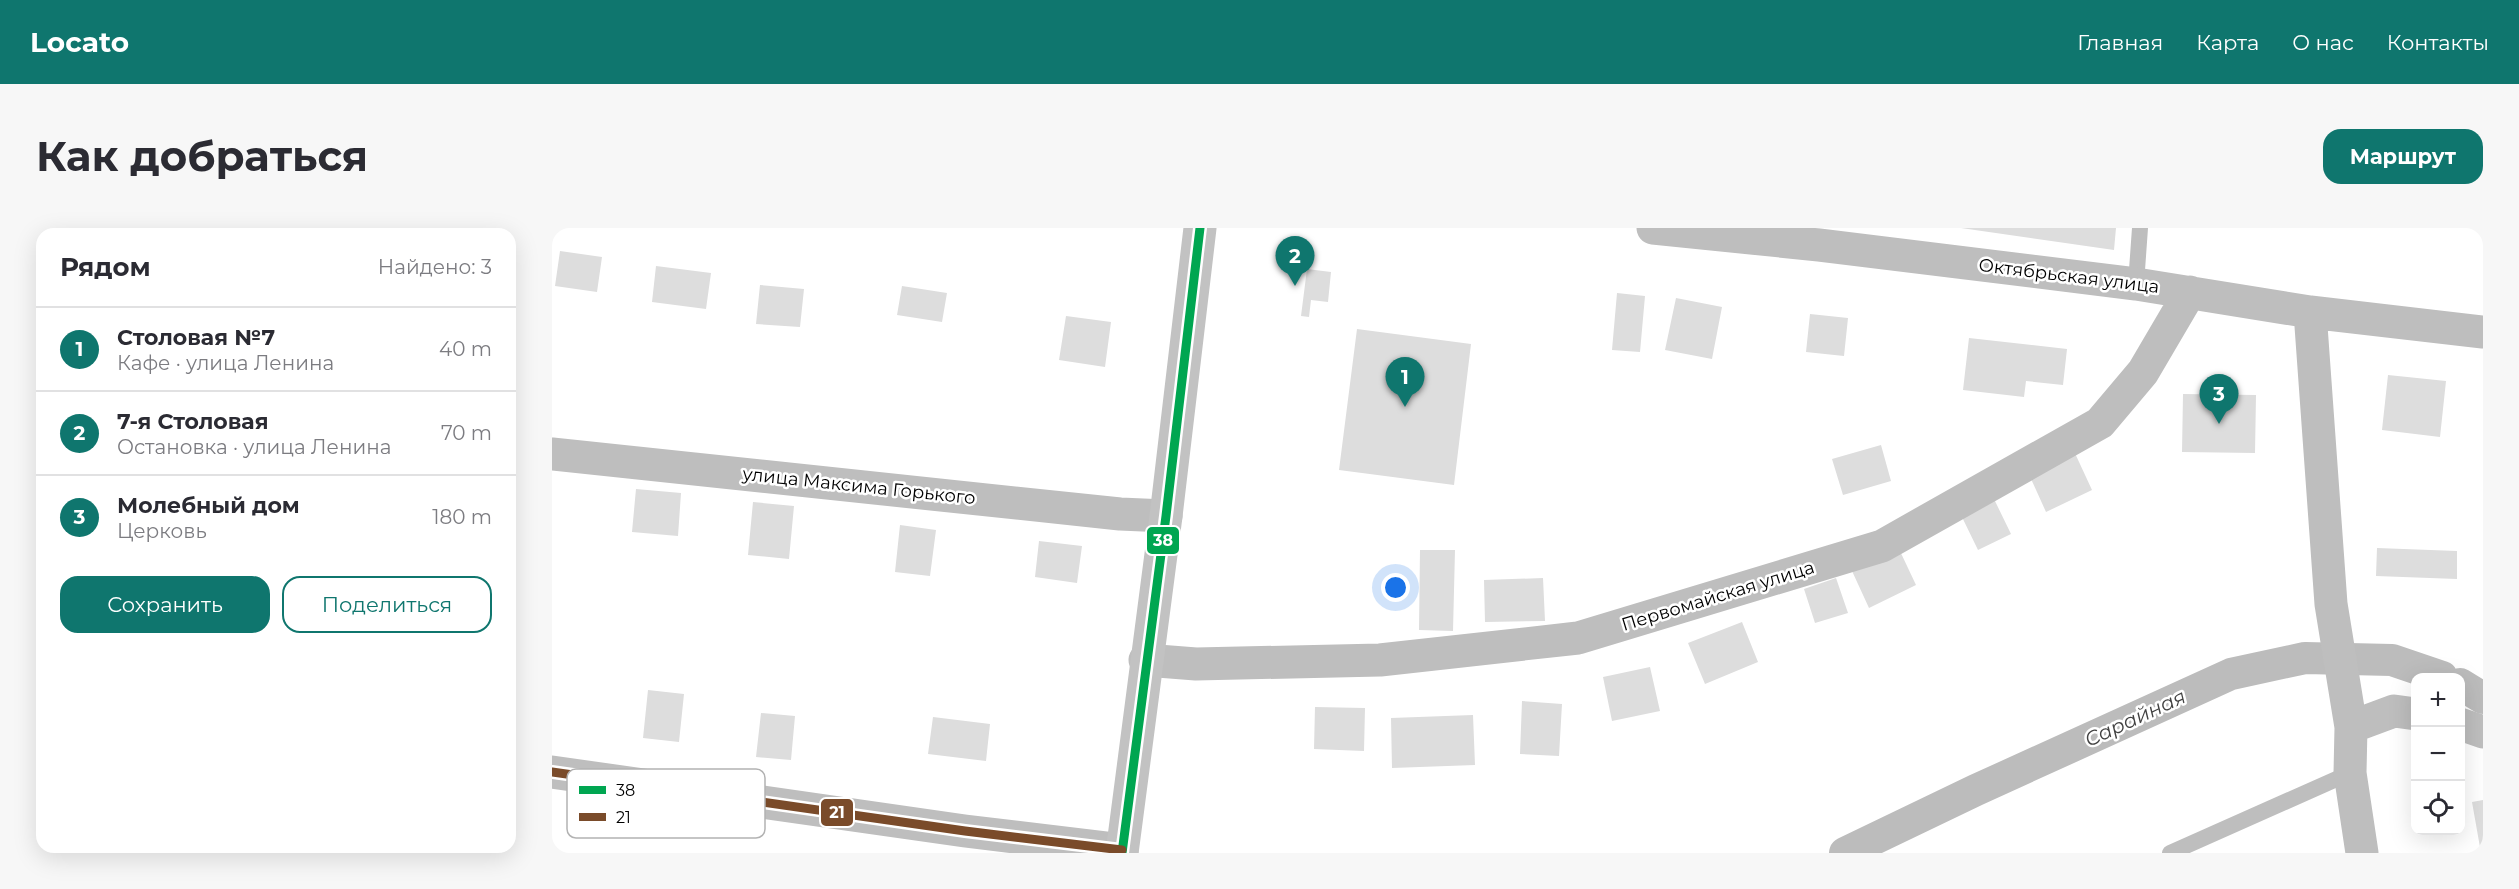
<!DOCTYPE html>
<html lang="ru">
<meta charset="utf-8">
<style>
:root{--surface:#fff;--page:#f7f7f7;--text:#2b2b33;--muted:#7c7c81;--line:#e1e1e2;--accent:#0f766e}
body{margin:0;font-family:Montserrat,sans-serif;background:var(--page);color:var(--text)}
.controls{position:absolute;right:18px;bottom:18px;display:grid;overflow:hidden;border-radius:12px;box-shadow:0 6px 24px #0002}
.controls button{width:54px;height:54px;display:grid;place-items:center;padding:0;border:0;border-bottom:2px solid var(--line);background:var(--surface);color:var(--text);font:30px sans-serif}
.you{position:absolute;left:844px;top:360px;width:21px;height:21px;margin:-15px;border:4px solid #fff;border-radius:50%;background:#1a73e8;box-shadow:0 0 0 9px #1a73e833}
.badge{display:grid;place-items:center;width:39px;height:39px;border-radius:50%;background:var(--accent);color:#fff;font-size:20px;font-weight:700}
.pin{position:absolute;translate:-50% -50px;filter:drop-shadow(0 2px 3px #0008)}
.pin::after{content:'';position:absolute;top:32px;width:21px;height:18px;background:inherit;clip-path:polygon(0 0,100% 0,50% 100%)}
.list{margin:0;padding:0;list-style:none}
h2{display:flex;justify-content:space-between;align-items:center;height:78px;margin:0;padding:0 24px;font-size:26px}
h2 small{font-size:20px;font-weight:400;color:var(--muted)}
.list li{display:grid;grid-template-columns:39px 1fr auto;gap:18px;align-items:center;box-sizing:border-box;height:84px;padding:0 24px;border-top:2px solid var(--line)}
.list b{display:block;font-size:22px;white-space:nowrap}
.list p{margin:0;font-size:20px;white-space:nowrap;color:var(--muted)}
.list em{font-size:20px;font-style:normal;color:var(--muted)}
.actions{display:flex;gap:12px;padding:18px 24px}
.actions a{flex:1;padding:14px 0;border:2px solid var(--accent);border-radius:18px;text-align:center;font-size:21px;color:var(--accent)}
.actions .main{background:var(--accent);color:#fff}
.icon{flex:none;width:33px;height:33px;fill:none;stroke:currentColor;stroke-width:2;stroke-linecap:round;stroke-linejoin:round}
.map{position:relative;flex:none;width:1931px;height:625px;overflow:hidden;border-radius:18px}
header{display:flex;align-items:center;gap:36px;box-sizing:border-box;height:84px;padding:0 30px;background:var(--accent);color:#fff}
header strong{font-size:28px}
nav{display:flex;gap:33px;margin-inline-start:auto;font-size:21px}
.intro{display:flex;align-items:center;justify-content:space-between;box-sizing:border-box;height:144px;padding:0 36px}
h1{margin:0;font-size:42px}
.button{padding:15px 27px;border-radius:18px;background:var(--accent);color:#fff;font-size:21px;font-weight:700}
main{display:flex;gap:36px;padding:0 36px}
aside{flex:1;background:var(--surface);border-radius:18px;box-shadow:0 6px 24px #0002}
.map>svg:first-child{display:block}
</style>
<header>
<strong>Locato</strong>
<nav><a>Главная</a><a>Карта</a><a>О нас</a><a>Контакты</a></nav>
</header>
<div class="intro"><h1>Как добраться</h1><a class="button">Маршрут</a></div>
<main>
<aside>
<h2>Рядом<small>Найдено: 3</small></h2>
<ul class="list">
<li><span class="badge">1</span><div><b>Столовая №7</b><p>Кафе · улица Ленина</p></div><em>40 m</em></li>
<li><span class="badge">2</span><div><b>7-я Столовая</b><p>Остановка · улица Ленина</p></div><em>70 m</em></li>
<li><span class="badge">3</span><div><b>Молебный дом</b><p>Церковь</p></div><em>180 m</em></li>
</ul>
<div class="actions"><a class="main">Сохранить</a><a>Поделиться</a></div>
</aside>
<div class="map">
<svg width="1931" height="625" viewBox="0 0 1931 625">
<rect width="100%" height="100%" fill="#fff"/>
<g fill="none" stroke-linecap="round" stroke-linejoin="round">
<path stroke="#bcbcbc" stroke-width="32" d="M 1908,456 L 1931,470
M 1293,625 L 1424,562 L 1679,446 L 1753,430 L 1840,432 L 1890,449"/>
</g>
<path fill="#ddd" d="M 1409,0 L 1564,0 L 1562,22 Z
M 8,23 L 50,29 L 45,64 L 3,58 Z
M 104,38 L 159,45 L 154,81 L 100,74 Z
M 755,41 L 779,44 L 776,74 L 759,72 L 757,89 L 749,88 Z
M 208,57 L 252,61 L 248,99 L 204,96 Z
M 350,58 L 395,65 L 390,94 L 345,87 Z
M 1065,65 L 1093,68 L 1088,124 L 1060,122 Z
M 1124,70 L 1170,79 L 1160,131 L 1113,122 Z
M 1258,86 L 1296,90 L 1292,128 L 1254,124 Z
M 514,88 L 559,94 L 553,139 L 507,132 Z
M 805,101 L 919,116 L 902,257 L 787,242 Z
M 1417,110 L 1515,121 L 1511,157 L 1474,153 L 1472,169 L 1411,162 Z
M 1836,147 L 1894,153 L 1888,209 L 1830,202 Z
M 1631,166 L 1704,167 L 1703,225 L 1630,224 Z
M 1329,217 L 1339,253 L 1291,267 L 1280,231 Z
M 1521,221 L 1540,262 L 1494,284 L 1475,242 Z
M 84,261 L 129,265 L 126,308 L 80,304 Z
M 1442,271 L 1459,306 L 1426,322 L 1409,287 Z
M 201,274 L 242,278 L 237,331 L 196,327 Z
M 348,297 L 384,302 L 378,348 L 343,344 Z
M 487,313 L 530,318 L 525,355 L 483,349 Z
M 1825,320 L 1905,323 L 1905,351 L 1824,348 Z
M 1347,321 L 1364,357 L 1317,380 L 1300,343 Z
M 868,322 L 903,322 L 901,403 L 867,402 Z
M 991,350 L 993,393 L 933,394 L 932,352 Z
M 1284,350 L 1296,385 L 1263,395 L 1252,361 Z
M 1190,394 L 1206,434 L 1153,456 L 1136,415 Z
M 1098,439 L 1108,483 L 1060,493 L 1051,449 Z
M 96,462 L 132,466 L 127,514 L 91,510 Z
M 970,473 L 1010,476 L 1007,528 L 968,526 Z
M 763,479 L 813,480 L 812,523 L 762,521 Z
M 209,485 L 243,488 L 239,532 L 204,529 Z
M 921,487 L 923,537 L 840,540 L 839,490 Z
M 381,489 L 438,496 L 434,533 L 376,526 Z
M 1931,572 L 1931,625 L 1929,625 L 1920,574 Z"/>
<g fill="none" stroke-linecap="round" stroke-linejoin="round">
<path stroke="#bebebe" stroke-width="16" d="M 1584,56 L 1588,0
M 1618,625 L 1798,545"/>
<path stroke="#bebebe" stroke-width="33" d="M 1101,0 L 1267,17 L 1584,56 L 1758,84 L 1931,104
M 1758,84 L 1779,376 L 1799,499 L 1798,545 L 1810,625
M 0,226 L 568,286 L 614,288
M 593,432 L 644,436 L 828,432 L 1026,410 L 1330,318 L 1548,195 L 1591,144 L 1638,64
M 1908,496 L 1931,504
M 1799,499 L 1842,483 L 1864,486
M 0,544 L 413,603 L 570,622"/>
<path stroke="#c2c2c2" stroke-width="33" d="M 570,625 L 614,288 L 648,0"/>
<g stroke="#fff" stroke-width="14">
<path id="bus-1" d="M 570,625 L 614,288 L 648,0"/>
</g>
<g stroke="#fff" stroke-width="14">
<path id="bus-2" d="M 0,544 L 413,603 L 570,622"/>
</g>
<use href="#bus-1" stroke="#00a651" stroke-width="9"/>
<use href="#bus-2" stroke="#7a4b2a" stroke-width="9"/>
</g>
<g text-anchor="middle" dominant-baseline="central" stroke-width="5" stroke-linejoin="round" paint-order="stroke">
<g font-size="18" fill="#000" stroke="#fff">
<text transform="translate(1517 48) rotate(7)">Октябрьская улица</text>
<text transform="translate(307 258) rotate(6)">улица Максима Горького</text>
<text transform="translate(1166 368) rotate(-17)">Первомайская улица</text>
</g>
<g font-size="20" font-style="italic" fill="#414141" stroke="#fff">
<text transform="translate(1583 490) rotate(-25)">Сарайная</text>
</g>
</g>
<rect x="15" y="541" width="198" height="69" rx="9" fill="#fff" stroke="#b2b2b2" stroke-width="1.5"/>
<rect x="27" y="558" width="27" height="8" fill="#00a651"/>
<rect x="27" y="585" width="27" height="8" fill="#7a4b2a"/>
<g font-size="16" fill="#000">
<text x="64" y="568">38</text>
<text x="64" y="595">21</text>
</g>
<g stroke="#fff" stroke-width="2">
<rect x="594" y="298" width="34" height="29" rx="6" fill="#00a651"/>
<rect x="268" y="570" width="34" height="29" rx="6" fill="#7a4b2a"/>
</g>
<g font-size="16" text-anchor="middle" font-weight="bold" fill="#fff">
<text x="611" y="318">38</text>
<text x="285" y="590">21</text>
</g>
</svg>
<div class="controls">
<button>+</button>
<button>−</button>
<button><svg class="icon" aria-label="locate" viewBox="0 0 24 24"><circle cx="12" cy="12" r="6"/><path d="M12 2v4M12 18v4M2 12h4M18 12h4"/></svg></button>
</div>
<div class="you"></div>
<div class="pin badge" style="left:853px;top:179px">1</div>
<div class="pin badge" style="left:743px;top:58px">2</div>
<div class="pin badge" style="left:1667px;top:196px">3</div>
</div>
</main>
